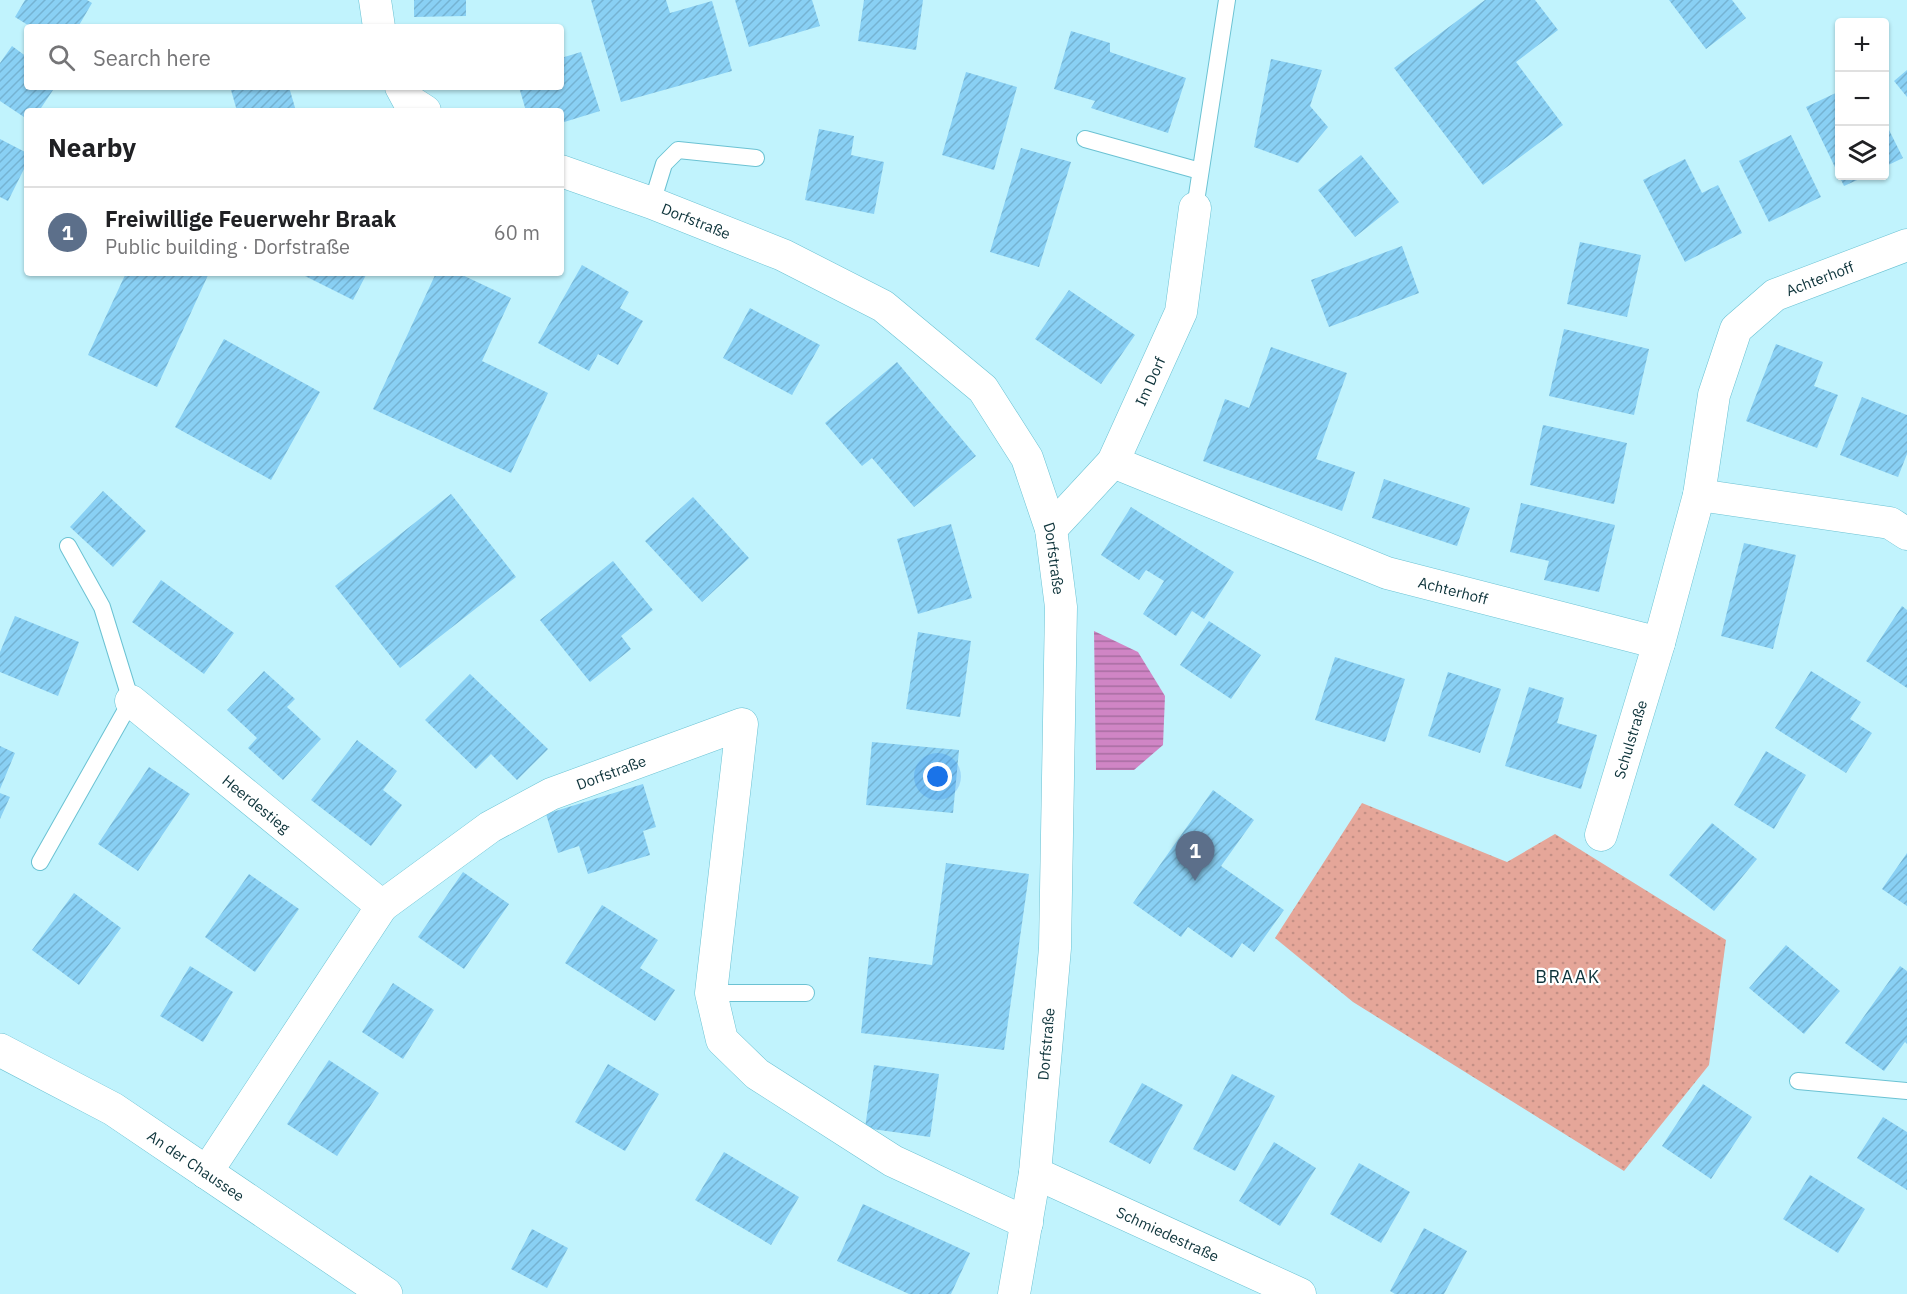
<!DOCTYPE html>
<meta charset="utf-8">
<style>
:root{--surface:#fff;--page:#f6f6f6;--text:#202124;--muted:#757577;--line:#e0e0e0;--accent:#b2250e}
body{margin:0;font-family:"IBM Plex Sans",sans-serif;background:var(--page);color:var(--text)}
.controls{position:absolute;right:18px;top:18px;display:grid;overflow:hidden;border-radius:6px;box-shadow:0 2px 4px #0004}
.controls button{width:54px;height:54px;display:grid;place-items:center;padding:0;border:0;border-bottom:2px solid var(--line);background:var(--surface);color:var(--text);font:30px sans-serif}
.you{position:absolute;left:938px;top:777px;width:21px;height:21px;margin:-15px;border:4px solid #fff;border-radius:50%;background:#1a73e8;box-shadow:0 0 0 9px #1a73e833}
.badge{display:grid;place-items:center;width:39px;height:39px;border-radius:50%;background:var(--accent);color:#fff;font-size:20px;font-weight:700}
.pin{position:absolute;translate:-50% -50px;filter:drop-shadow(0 2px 3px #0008)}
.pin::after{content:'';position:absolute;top:32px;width:21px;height:18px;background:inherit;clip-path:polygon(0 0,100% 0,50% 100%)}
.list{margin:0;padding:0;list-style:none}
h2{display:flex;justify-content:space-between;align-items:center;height:78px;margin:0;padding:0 24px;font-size:26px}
h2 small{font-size:20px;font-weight:400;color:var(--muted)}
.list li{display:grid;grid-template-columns:39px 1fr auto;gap:18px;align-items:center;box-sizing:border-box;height:90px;padding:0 24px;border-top:2px solid var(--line)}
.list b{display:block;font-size:22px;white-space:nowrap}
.list p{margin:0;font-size:20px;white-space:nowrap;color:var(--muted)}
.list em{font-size:20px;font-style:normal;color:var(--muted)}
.icon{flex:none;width:33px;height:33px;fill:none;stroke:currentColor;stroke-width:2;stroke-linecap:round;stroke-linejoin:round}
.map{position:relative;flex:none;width:1907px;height:1294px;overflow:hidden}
.search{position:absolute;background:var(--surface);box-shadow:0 2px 4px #0004;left:24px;top:24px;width:540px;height:66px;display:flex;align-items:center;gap:15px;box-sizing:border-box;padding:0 21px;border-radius:6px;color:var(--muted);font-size:22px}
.panel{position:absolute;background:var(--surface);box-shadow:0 2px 4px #0004;left:24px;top:108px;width:540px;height:168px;border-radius:6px}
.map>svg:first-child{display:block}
</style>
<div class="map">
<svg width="1907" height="1294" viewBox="0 0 1907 1294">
<defs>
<pattern id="park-dots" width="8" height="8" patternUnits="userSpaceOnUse" patternTransform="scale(1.5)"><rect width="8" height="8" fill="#e5a699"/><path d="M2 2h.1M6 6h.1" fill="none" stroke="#c38f85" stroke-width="1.8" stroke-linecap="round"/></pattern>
<pattern id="water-rules" width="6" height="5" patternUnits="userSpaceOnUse" patternTransform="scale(1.5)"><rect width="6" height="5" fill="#d085c5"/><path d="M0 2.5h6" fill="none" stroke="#a76da1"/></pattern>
<pattern id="building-hatch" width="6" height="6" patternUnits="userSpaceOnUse" patternTransform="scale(1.5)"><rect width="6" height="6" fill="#89d0f4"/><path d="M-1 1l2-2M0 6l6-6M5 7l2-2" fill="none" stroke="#75b3d2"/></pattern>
</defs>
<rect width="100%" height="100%" fill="#c1f3fd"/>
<path fill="url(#park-dots)" d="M 1362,803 L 1507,862 L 1555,834 L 1726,940 L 1709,1065 L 1624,1171 L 1353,1002 L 1275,938 Z"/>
<path fill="url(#water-rules)" d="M 1094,631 L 1138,652 L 1165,696 L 1163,745 L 1134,770 L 1096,770 Z"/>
<path fill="url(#building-hatch)" d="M 25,0 L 87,0 L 92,3 L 78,27 L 31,27 L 15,17 Z
M 414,0 L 466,0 L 466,16 L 414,17 Z
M 591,0 L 666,0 L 670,13 L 712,1 L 732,71 L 621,102 Z
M 735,0 L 812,0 L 820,26 L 749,47 Z
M 864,0 L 923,0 L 916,50 L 858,41 Z
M 1485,0 L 1535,0 L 1558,30 L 1516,62 L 1563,125 L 1483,185 L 1394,68 Z
M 1669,0 L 1732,0 L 1746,18 L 1706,49 Z
M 1071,31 L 1110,43 L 1110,52 L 1186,78 L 1168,133 L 1091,108 L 1095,101 L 1054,89 Z
M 12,46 L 27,57 L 27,87 L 55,87 L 39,111 L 27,111 L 27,119 L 0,101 L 0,63 Z
M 581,52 L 600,111 L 561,123 L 561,111 L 526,111 L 519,87 L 561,87 L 561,58 Z
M 1271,59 L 1322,70 L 1310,106 L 1328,127 L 1298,163 L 1254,147 Z
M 1907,70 L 1907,97 L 1894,81 Z
M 966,72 L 1017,87 L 994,170 L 942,155 Z
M 242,87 L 289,87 L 296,111 L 237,111 L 231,90 Z
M 1840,91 L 1840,176 L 1866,176 L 1844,186 L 1806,107 Z
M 1884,120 L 1903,158 L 1884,167 Z
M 819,129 L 854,136 L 851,155 L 884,162 L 874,214 L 805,200 Z
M 1791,135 L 1821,197 L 1769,222 L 1739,161 Z
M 0,139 L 27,153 L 27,163 L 8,201 L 0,197 Z
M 1021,148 L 1071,162 L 1039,267 L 990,252 Z
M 1361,155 L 1399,202 L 1355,237 L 1318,190 Z
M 1685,159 L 1702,193 L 1718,185 L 1742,233 L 1685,262 L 1643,180 Z
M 1580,242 L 1641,255 L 1627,317 L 1567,304 Z
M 1402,246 L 1419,293 L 1329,327 L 1311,280 Z
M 582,265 L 629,292 L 620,308 L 643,321 L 618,365 L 598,354 L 589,371 L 538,343 Z
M 126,273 L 209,273 L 157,387 L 88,355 Z
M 299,273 L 367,273 L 353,300 Z
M 436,273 L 458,273 L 511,298 L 482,361 L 548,393 L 511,473 L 373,409 Z
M 1069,290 L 1135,335 L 1101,384 L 1035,339 Z
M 750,308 L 820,345 L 792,395 L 723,358 Z
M 1564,329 L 1649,349 L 1634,415 L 1549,396 Z
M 224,339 L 320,392 L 271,480 L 175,427 Z
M 1776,344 L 1823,362 L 1814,386 L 1838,395 L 1817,448 L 1746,421 Z
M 1271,347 L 1347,373 L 1316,459 L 1355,472 L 1342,511 L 1203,461 L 1225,399 L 1249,408 Z
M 897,362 L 976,456 L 914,507 L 872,458 L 862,466 L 825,423 Z
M 1862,397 L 1907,415 L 1907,454 L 1898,477 L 1840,455 Z
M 1543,425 L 1627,443 L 1614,504 L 1530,485 Z
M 1384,479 L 1470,508 L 1457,546 L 1372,518 Z
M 103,491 L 146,531 L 113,567 L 70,527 Z
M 451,494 L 516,577 L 400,668 L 335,586 Z
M 693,497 L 749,558 L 702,602 L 645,541 Z
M 1521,503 L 1615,525 L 1599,592 L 1544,580 L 1549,561 L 1510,552 Z
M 1131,507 L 1234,572 L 1204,619 L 1192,611 L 1176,636 L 1143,614 L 1164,581 L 1146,570 L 1139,580 L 1101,555 Z
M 951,524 L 972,598 L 918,614 L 897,539 Z
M 1744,543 L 1796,555 L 1773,649 L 1721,636 Z
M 613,561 L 653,610 L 621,636 L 631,649 L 590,682 L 540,620 Z
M 161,580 L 234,633 L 204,674 L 132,622 Z
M 1902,606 L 1907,610 L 1907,688 L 1866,661 Z
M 15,616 L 79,642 L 58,696 L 0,672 L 0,652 Z
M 1209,621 L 1261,655 L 1231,699 L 1180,665 Z
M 918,632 L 971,641 L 960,717 L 906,709 Z
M 1335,657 L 1405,679 L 1385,742 L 1315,720 Z
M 264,671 L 295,699 L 287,707 L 321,739 L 283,780 L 248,748 L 257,738 L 227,710 Z
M 1811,671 L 1861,702 L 1850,719 L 1872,733 L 1846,773 L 1775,728 Z
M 1448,672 L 1501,689 L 1480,753 L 1428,736 Z
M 470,674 L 548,749 L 517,780 L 491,754 L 476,769 L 425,720 Z
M 1529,687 L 1564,698 L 1557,723 L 1597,735 L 1581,789 L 1505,766 Z
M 357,740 L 397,771 L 383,790 L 402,805 L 371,846 L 311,800 Z
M 872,742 L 959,750 L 953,813 L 866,805 Z
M 0,746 L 15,753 L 0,789 Z
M 1766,751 L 1806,775 L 1774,829 L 1734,805 Z
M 149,767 L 190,794 L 138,871 L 98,844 Z
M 643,784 L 656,827 L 643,831 L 650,855 L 588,874 L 579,846 L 558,853 L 546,814 Z
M 1213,790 L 1254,820 L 1221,866 L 1284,910 L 1254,952 L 1242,943 L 1232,958 L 1188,927 L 1181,937 L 1133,903 Z
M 0,793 L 10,797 L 0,819 Z
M 1712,823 L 1757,859 L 1714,911 L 1669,875 Z
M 1907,853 L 1907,906 L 1882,889 Z
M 946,863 L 1029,874 L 1004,1050 L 861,1033 L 869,957 L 932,965 Z
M 463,872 L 509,904 L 464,969 L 418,937 Z
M 249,874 L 299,909 L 255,972 L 205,937 Z
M 74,893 L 121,928 L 79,985 L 32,950 Z
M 602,905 L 658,940 L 640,968 L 675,990 L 655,1021 L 565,963 Z
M 1786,945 L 1840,991 L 1804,1034 L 1749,988 Z
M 190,966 L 233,992 L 203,1042 L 160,1016 Z
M 1900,966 L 1907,971 L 1907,1044 L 1905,1042 L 1884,1071 L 1845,1043 Z
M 393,983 L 434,1010 L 403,1059 L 362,1032 Z
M 329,1060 L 379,1093 L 337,1156 L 287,1124 Z
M 608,1064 L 659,1094 L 625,1151 L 575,1122 Z
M 874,1065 L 939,1074 L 930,1137 L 865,1128 Z
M 1232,1074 L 1275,1096 L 1235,1171 L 1193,1149 Z
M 1142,1083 L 1183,1105 L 1150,1164 L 1109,1142 Z
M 1703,1084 L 1752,1117 L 1711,1179 L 1662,1146 Z
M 1883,1117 L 1907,1132 L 1907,1190 L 1857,1158 Z
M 1274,1142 L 1316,1168 L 1280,1226 L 1239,1201 Z
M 724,1152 L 799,1197 L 771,1245 L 695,1200 Z
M 1359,1163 L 1410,1192 L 1381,1243 L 1330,1214 Z
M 1810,1175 L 1865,1209 L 1838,1253 L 1783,1219 Z
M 863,1204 L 970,1253 L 951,1294 L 909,1294 L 837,1261 Z
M 1424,1228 L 1467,1251 L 1444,1294 L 1395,1294 L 1390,1291 Z
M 532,1229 L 568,1248 L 547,1288 L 511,1269 Z"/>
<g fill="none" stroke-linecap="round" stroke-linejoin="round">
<g stroke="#6bc2d3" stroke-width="18">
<path id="lane" d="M 1085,139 L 1200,171
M 652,203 L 664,164 L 678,150 L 756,158
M 1195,208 L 1227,0
M 40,862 L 131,701 L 102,607 L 68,546
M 711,993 L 806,993
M 1798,1081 L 1907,1091"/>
</g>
<g stroke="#6bc2d3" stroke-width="33">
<g id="street">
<path d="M 375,0 L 379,27"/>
<path d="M 401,87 L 408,100 L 425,111"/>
<path id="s1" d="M 561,171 L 652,203 L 783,255 L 883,306 L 983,389 L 1027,458 L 1051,529 L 1061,607 L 1055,948 L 1035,1173 L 1014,1294"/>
<path id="s2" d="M 1113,462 L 1387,573 L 1659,643 L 1699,495 L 1714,395 L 1736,329 L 1775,295 L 1907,245"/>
<path d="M 1699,495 L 1890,523 L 1907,534"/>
<path id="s3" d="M 1051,529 L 1113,462 L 1181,312 L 1195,208"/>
<path id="s4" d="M 131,701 L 382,906 L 206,1173"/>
<path id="s5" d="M 1601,835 L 1659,643"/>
<path id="s6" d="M 382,906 L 490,827 L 551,794 L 742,724 L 711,993 L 722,1040 L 757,1074 L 893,1161 L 1027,1223"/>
<path id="s7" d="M 1035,1173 L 1300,1294"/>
</g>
</g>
<g stroke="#6bc2d3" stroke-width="34">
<g id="secondary">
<path id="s8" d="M 0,1050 L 113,1109 L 386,1294"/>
</g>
</g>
<use href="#lane" stroke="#fff" stroke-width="16"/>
<use href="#street" stroke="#fff" stroke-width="32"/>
<use href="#secondary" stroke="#fff" stroke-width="33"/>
</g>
<g text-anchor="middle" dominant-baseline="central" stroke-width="4.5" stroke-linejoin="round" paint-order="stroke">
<g font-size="15" fill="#0d333a" stroke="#fff">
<text stroke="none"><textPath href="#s1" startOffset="144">Dorfstraße</textPath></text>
<text stroke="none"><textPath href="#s2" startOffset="1000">Achterhoff</textPath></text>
<text stroke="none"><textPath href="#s3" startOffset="180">Im Dorf</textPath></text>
<text stroke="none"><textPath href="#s1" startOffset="666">Dorfstraße</textPath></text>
<text stroke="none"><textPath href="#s2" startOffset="364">Achterhoff</textPath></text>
<text stroke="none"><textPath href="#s5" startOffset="100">Schulstraße</textPath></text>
<text stroke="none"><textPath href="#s6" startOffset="267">Dorfstraße</textPath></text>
<text stroke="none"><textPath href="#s4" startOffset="162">Heerdestieg</textPath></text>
<text transform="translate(1046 1044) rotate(-85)">Dorfstraße</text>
<text stroke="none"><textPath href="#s8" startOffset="228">An der Chaussee</textPath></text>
<text stroke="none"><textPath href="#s7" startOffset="146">Schmiedestraße</textPath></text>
</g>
<g font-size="18" letter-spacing="1.5" fill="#0d333a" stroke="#fff">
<text x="1568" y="976">BRAAK</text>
</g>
</g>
</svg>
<div class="controls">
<button>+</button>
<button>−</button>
<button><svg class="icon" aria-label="layers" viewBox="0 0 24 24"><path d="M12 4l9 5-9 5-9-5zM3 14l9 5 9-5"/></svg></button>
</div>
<div class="you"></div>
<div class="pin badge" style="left:1195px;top:881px;background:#5c6f8a">1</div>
<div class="search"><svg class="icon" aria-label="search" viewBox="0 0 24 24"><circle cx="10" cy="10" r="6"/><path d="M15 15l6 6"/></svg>Search here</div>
<section class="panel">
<h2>Nearby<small></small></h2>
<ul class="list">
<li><span class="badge" style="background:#5c6f8a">1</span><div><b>Freiwillige Feuerwehr Braak</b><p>Public building · Dorfstraße</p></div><em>60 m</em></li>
</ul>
</section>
</div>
